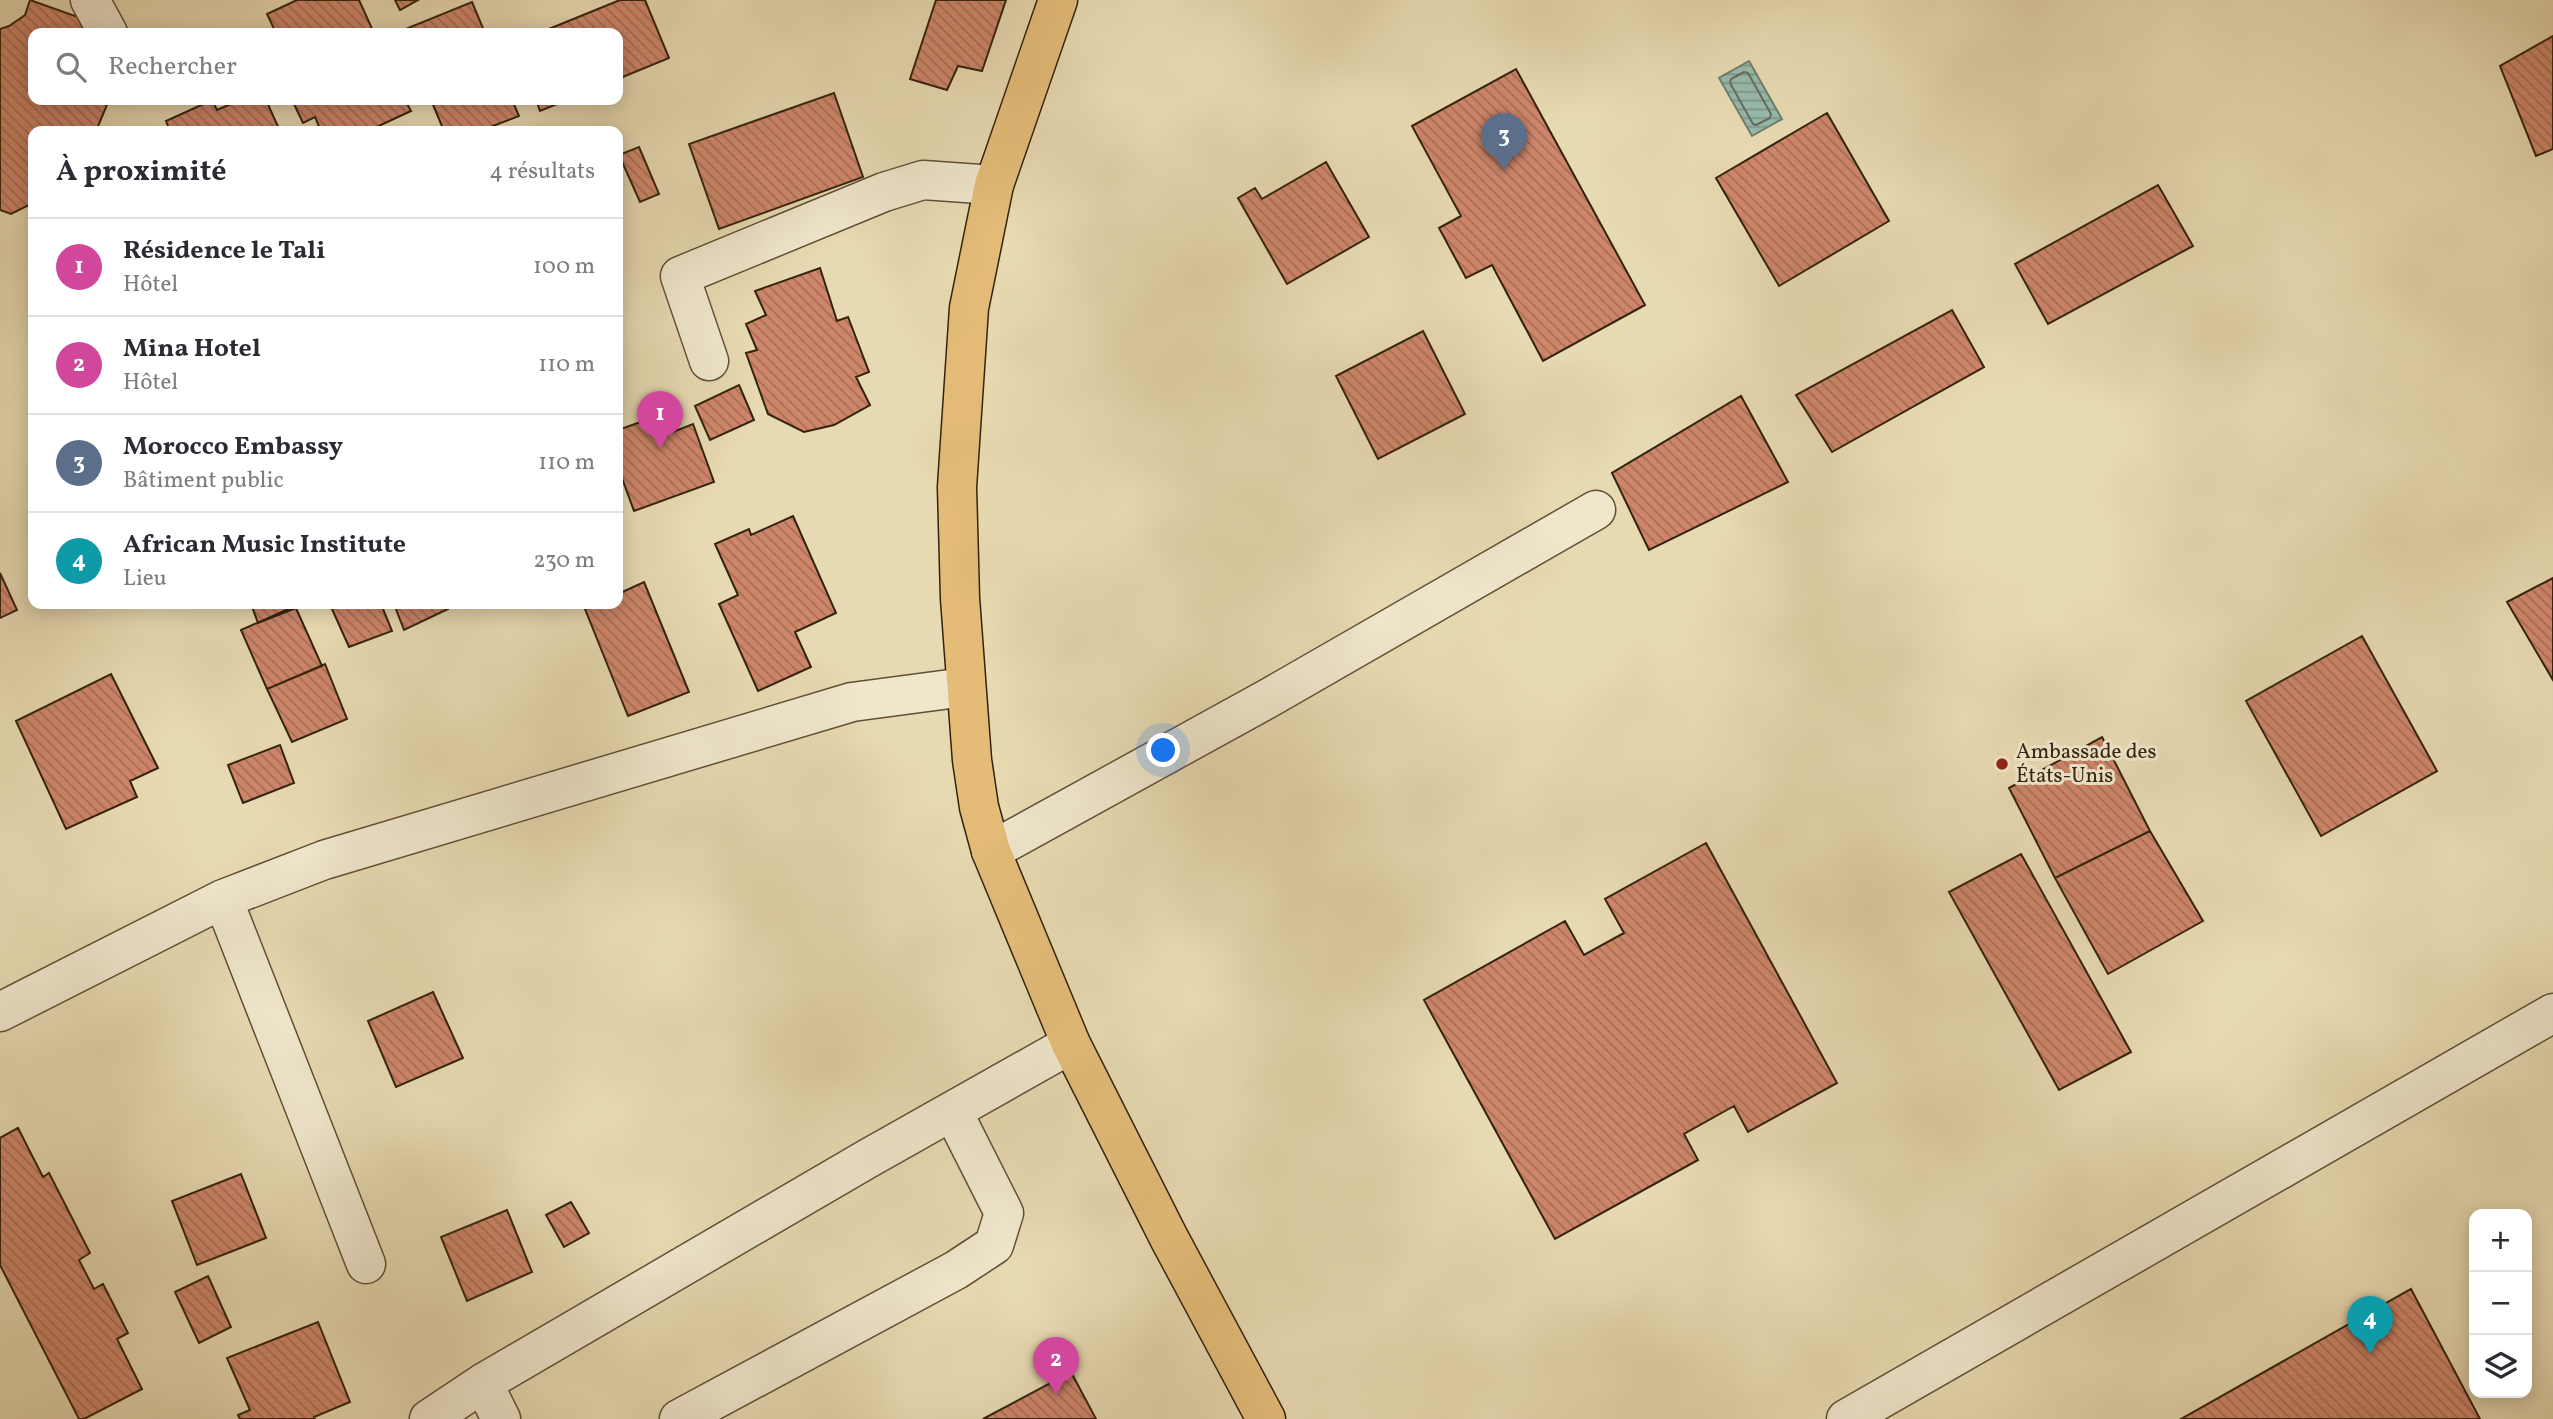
<!DOCTYPE html>
<html lang="fr">
<meta charset="utf-8">
<style>
:root{--surface:#fff;--page:#f2f2f3;--text:#2b2b33;--muted:#7c7c81;--line:#e1e1e2;--accent:#8f2418}
body{margin:0;font-family:Vollkorn,serif;background:var(--page);color:var(--text)}
.controls{position:absolute;right:21px;bottom:21px;display:grid;overflow:hidden;border-radius:14px;box-shadow:0 4px 18px #0003}
.controls button{width:63px;height:63px;display:grid;place-items:center;padding:0;border:0;border-bottom:2px solid var(--line);background:var(--surface);color:var(--text);font:35px sans-serif}
.you{position:absolute;left:1164px;top:751px;width:24px;height:24px;margin:-18px;border:5px solid #fff;border-radius:50%;background:#1a73e8;box-shadow:0 0 0 10px #1a73e833}
.badge{display:grid;place-items:center;width:46px;height:46px;border-radius:50%;background:var(--accent);color:#fff;font-size:23px;font-weight:700}
.pin{position:absolute;translate:-50% -58px;filter:drop-shadow(0 2px 4px #0008)}
.pin::after{content:'';position:absolute;top:37px;width:24px;height:21px;background:inherit;clip-path:polygon(0 0,100% 0,50% 100%)}
.list{margin:0;padding:0;list-style:none}
h2{display:flex;justify-content:space-between;align-items:center;height:91px;margin:0;padding:0 28px;font-size:30px}
h2 small{font-size:23px;font-weight:400;color:var(--muted)}
.list li{display:grid;grid-template-columns:46px 1fr auto;gap:21px;align-items:center;box-sizing:border-box;height:98px;padding:0 28px;border-top:2px solid var(--line)}
.list b{display:block;font-size:26px;white-space:nowrap}
.list p{margin:0;font-size:23px;white-space:nowrap;color:var(--muted)}
.list em{font-size:23px;font-style:normal;color:var(--muted)}
.icon{flex:none;width:38px;height:38px;fill:none;stroke:currentColor;stroke-width:2;stroke-linecap:round;stroke-linejoin:round}
.map{position:relative;flex:none;width:2553px;height:1419px;overflow:hidden}
.search{position:absolute;background:var(--surface);box-shadow:0 4px 18px #0003;left:28px;top:28px;width:595px;height:77px;display:flex;align-items:center;gap:18px;box-sizing:border-box;padding:0 24px;border-radius:14px;color:var(--muted);font-size:26px}
.panel{position:absolute;background:var(--surface);box-shadow:0 4px 18px #0003;left:28px;top:126px;width:595px;height:483px;border-radius:14px}
.map>svg:first-child{display:block}
</style>
<div class="map">
<svg width="2553" height="1419" viewBox="0 0 2553 1419">
<defs>
<pattern id="water-rules" width="6" height="5" patternUnits="userSpaceOnUse" patternTransform="scale(1.75)"><rect width="6" height="5" fill="#97baac"/><path d="M0 2.5h6" fill="none" stroke="#7c978a"/></pattern>
<pattern id="building-back-hatch" width="6" height="6" patternUnits="userSpaceOnUse" patternTransform="scale(1.75)"><rect width="6" height="6" fill="#ce866b"/><path d="M-1 5l2 2M0 0l6 6M5-1l2 2" fill="none" stroke="#a86d56"/></pattern>
</defs>
<rect width="100%" height="100%" fill="#e7d9b1"/>
<filter id="stains"><feTurbulence type="fractalNoise" baseFrequency=".00286" numOctaves="4"/><feColorMatrix values="0 0 0 0 .2 0 0 0 0 .09 0 0 0 0 .02 0 0 0 .5 -.17"/></filter>
<radialGradient id="worn" r=".72"><stop offset=".6" stop-color="#630" stop-opacity="0"/><stop offset="1" stop-color="#630" stop-opacity=".3"/></radialGradient>
<path fill="url(#water-rules)" stroke="#6f7e6c" stroke-width="2" d="M 1749,61 L 1782,119 L 1752,136 L 1719,78 Z"/>
<g fill="none" stroke-linecap="round" stroke-linejoin="round">
<path stroke="#656e5c" stroke-width="2" d="M 1744,72 L 1748,73 L 1771,114 L 1770,118 L 1756,125 L 1753,124 L 1730,83 L 1731,79 Z"/>
</g>
<path fill="url(#building-back-hatch)" stroke="#33230d" stroke-width="2" d="M 30,0 L 78,17 L 85,33 L 33,33 L 33,100 L 109,100 L 96,131 L 33,131 L 33,189 L 29,191 L 31,204 L 11,214 L 0,210 L 0,29 L 9,26 L 25,15 Z
M 297,0 L 359,0 L 374,33 L 276,33 L 267,14 Z
M 395,0 L 418,0 L 400,10 Z
M 620,0 L 645,0 L 669,58 L 618,79 L 618,33 L 539,33 Z
M 936,0 L 1006,0 L 982,71 L 958,66 L 947,90 L 910,79 Z
M 472,2 L 485,33 L 404,33 L 403,30 Z
M 2553,36 L 2553,149 L 2536,156 L 2500,66 Z
M 1516,69 L 1645,305 L 1543,361 L 1492,265 L 1466,278 L 1439,228 L 1461,216 L 1412,126 Z
M 834,93 L 863,177 L 719,229 L 689,144 Z
M 212,100 L 217,110 L 240,100 L 266,100 L 280,131 L 170,131 L 166,121 Z
M 292,100 L 405,100 L 411,111 L 368,131 L 321,131 L 315,117 L 303,123 Z
M 431,100 L 512,100 L 519,116 L 480,131 L 444,131 Z
M 536,100 L 567,100 L 540,111 Z
M 1827,113 L 1889,221 L 1779,286 L 1716,178 Z
M 639,147 L 659,194 L 640,202 L 619,155 Z
M 1326,162 L 1369,237 L 1287,284 L 1238,198 L 1255,188 L 1262,199 Z
M 2158,185 L 2193,246 L 2048,324 L 2015,264 Z
M 820,268 L 837,321 L 848,317 L 869,372 L 856,377 L 870,405 L 834,425 L 804,432 L 768,414 L 746,353 L 757,350 L 746,324 L 766,315 L 755,291 Z
M 1952,310 L 1984,367 L 1832,452 L 1796,395 Z
M 1423,331 L 1465,414 L 1378,459 L 1336,376 Z
M 739,385 L 754,420 L 710,440 L 695,406 Z
M 1741,396 L 1788,482 L 1649,550 L 1612,473 Z
M 666,413 L 673,432 L 693,424 L 714,482 L 634,511 L 618,467 L 618,430 Z
M 793,516 L 836,613 L 795,632 L 811,667 L 758,691 L 719,604 L 738,595 L 715,544 L 749,529 L 751,535 Z
M 0,573 L 17,610 L 0,618 Z
M 2553,578 L 2553,680 L 2507,602 Z
M 644,582 L 689,692 L 628,716 L 585,609 L 596,604 L 618,604 L 618,594 Z
M 251,604 L 306,604 L 258,623 Z
M 345,604 L 381,604 L 392,631 L 349,647 L 332,609 Z
M 394,604 L 445,604 L 448,609 L 404,630 Z
M 295,606 L 322,666 L 267,689 L 241,630 Z
M 2362,636 L 2437,771 L 2321,836 L 2246,701 Z
M 325,664 L 347,719 L 292,742 L 267,689 Z
M 111,674 L 158,768 L 130,781 L 137,797 L 66,829 L 16,721 Z
M 2102,737 L 2150,831 L 2055,878 L 2009,788 Z
M 280,745 L 294,783 L 243,803 L 228,765 Z
M 2150,831 L 2203,921 L 2108,974 L 2055,878 Z
M 1706,843 L 1837,1083 L 1748,1132 L 1734,1106 L 1684,1134 L 1698,1160 L 1555,1239 L 1424,1000 L 1565,921 L 1584,955 L 1624,933 L 1605,899 Z
M 2021,854 L 2131,1052 L 2059,1090 L 1949,892 Z
M 433,992 L 463,1058 L 396,1087 L 368,1021 Z
M 18,1128 L 43,1177 L 49,1173 L 90,1253 L 79,1260 L 94,1289 L 103,1284 L 128,1333 L 117,1339 L 142,1389 L 84,1419 L 79,1419 L 0,1265 L 0,1138 Z
M 241,1174 L 266,1238 L 197,1265 L 172,1201 Z
M 571,1202 L 589,1233 L 564,1247 L 546,1215 Z
M 507,1210 L 532,1272 L 467,1301 L 441,1237 Z
M 208,1276 L 231,1327 L 199,1343 L 175,1292 Z
M 2411,1289 L 2480,1419 L 2181,1419 Z
M 318,1322 L 350,1402 L 314,1417 L 315,1419 L 240,1419 L 238,1415 L 250,1410 L 227,1358 Z
M 1071,1372 L 1096,1419 L 983,1419 Z"/>
<g fill="none" stroke-linecap="round" stroke-linejoin="round">
<g stroke="#605036" stroke-width="41">
<path id="minor" d="M 90,0 L 108,33
M 709,361 L 680,276 L 884,192 L 923,180 L 994,185
M 991,851 L 1267,699 L 1596,510
M 223,899 L 366,1264
M 0,1012 L 223,899 L 324,860 L 852,702 L 965,687
M 483,1383 L 501,1419
M 429,1419 L 483,1383 L 867,1159 L 1071,1044
M 679,1419 L 956,1270 L 994,1245 L 1004,1213 L 953,1112
M 1846,1419 L 2553,1013"/>
</g>
<g stroke="#33230d" stroke-width="41">
<path id="major" d="M 1058,0 L 994,185 L 969,308 L 957,487 L 960,598 L 972,760 L 979,807 L 991,851 L 1071,1044 L 1169,1238 L 1266,1419"/>
</g>
<use href="#minor" stroke="#efe6cc" stroke-width="38"/>
<use href="#major" stroke="#e4bc78" stroke-width="38"/>
</g>
<circle fill="#8f2418" stroke="#efe6cc" stroke-width="2.5" cx="2002" cy="764" r="7"/>
<g text-anchor="middle" dominant-baseline="central" stroke-width="6" stroke-linejoin="round" paint-order="stroke">
<g font-size="21" fill="#33230d" stroke="#efe6cc" text-anchor="start">
<text x="2016" y="752">Ambassade des<tspan x="2016" dy="24">États-Unis</tspan></text>
</g>
</g>
<rect width="100%" height="100%" filter="url(#stains)"/>
<rect width="100%" height="100%" fill="url(#worn)"/>
</svg>
<div class="controls">
<button>+</button>
<button>−</button>
<button><svg class="icon" aria-label="layers" viewBox="0 0 24 24"><path d="M12 4l9 5-9 5-9-5zM3 14l9 5 9-5"/></svg></button>
</div>
<div class="you"></div>
<div class="pin badge" style="left:660px;top:449px;background:#d1479c">1</div>
<div class="pin badge" style="left:1056px;top:1395px;background:#d1479c">2</div>
<div class="pin badge" style="left:1504px;top:171px;background:#5c6f8a">3</div>
<div class="pin badge" style="left:2370px;top:1354px;background:#0f9aa8">4</div>
<div class="search"><svg class="icon" aria-label="search" viewBox="0 0 24 24"><circle cx="10" cy="10" r="6"/><path d="M15 15l6 6"/></svg>Rechercher</div>
<section class="panel">
<h2>À proximité<small>4 résultats</small></h2>
<ul class="list">
<li><span class="badge" style="background:#d1479c">1</span><div><b>Résidence le Tali</b><p>Hôtel</p></div><em>100 m</em></li>
<li><span class="badge" style="background:#d1479c">2</span><div><b>Mina Hotel</b><p>Hôtel</p></div><em>110 m</em></li>
<li><span class="badge" style="background:#5c6f8a">3</span><div><b>Morocco Embassy</b><p>Bâtiment public</p></div><em>110 m</em></li>
<li><span class="badge" style="background:#0f9aa8">4</span><div><b>African Music Institute</b><p>Lieu</p></div><em>230 m</em></li>
</ul>
</section>
</div>
